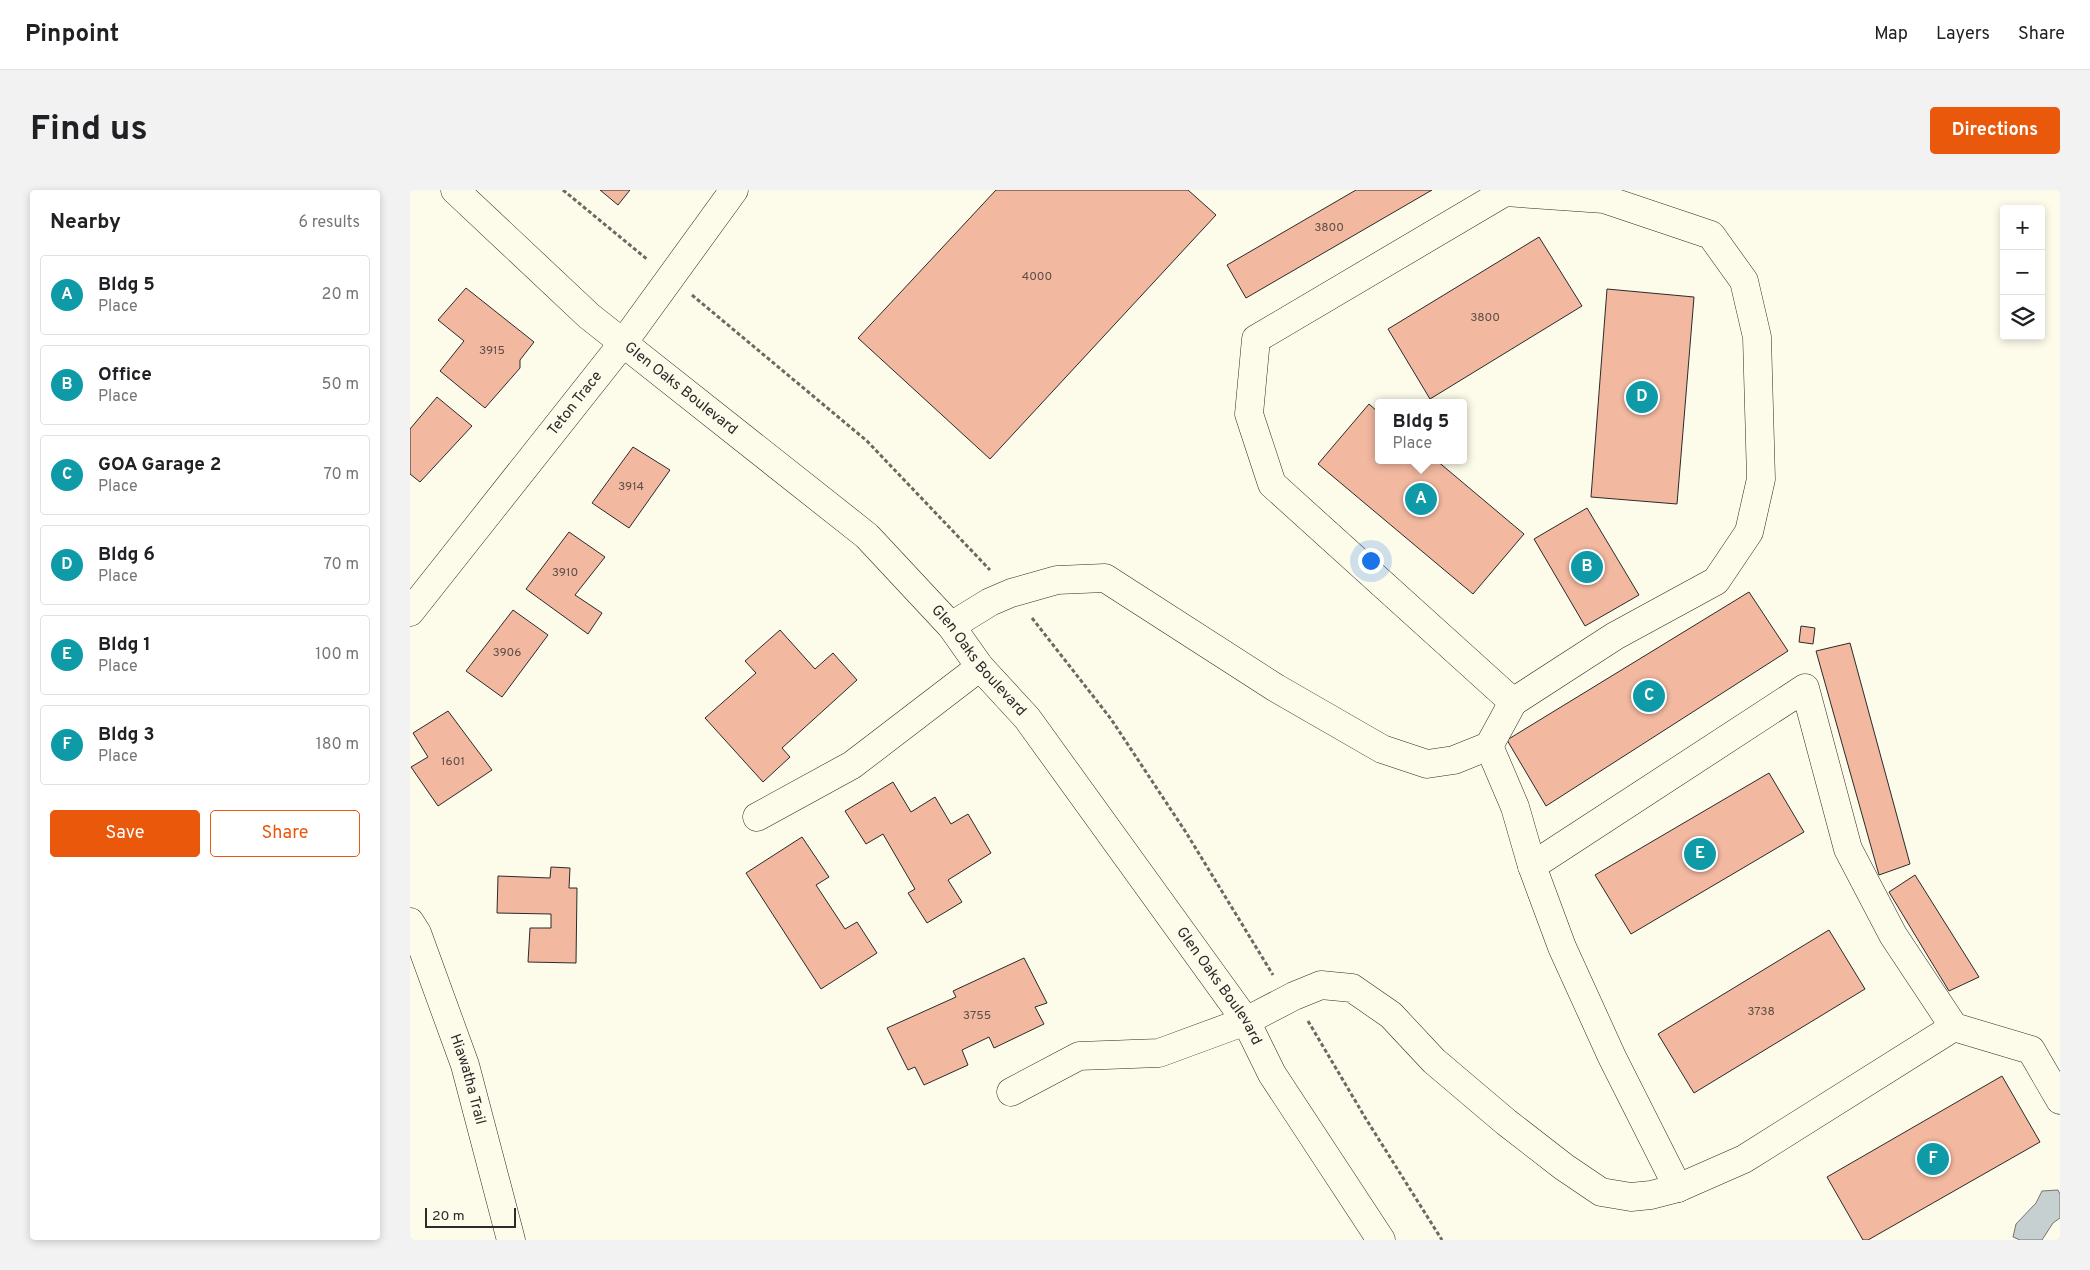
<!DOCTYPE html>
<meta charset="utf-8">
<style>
:root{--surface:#fff;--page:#f2f2f2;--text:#202124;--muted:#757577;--line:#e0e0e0;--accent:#ea580c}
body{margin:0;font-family:Overpass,sans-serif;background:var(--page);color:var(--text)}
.controls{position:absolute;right:15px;top:15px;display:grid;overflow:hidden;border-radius:5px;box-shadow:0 2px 8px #0003}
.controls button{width:45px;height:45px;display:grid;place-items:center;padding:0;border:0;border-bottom:1px solid var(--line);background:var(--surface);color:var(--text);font:25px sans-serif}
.scale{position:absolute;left:15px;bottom:12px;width:91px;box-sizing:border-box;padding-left:5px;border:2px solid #2b2b2b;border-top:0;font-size:14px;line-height:18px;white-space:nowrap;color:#2b2b2b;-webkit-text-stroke:4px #fdfbea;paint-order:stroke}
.you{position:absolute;left:960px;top:370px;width:18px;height:18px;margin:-12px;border:4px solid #fff;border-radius:50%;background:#1a73e8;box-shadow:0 0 0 8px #1a73e833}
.badge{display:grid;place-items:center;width:32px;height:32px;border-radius:50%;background:var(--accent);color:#fff;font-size:16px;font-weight:700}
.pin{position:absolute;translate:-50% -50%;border:2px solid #fff;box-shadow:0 1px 5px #0006}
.popup{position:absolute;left:965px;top:209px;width:92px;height:65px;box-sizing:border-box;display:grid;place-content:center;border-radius:5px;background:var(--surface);filter:drop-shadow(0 1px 4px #0005);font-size:16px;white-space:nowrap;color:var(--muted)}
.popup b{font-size:19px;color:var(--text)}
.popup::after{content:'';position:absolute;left:50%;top:100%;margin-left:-10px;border:10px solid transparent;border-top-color:var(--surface)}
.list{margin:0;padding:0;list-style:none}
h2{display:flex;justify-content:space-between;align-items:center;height:65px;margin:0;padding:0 20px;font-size:21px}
h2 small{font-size:16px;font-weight:400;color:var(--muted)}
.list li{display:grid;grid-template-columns:32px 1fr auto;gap:15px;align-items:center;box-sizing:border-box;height:80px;margin:0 10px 10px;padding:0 10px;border:1px solid var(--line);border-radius:5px}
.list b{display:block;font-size:19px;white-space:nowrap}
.list p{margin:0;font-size:16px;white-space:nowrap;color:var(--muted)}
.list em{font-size:16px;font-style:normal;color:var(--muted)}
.actions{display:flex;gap:10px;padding:15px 20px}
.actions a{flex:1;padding:11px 0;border:1px solid var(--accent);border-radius:5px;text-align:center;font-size:18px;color:var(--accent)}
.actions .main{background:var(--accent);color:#fff}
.icon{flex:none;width:28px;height:28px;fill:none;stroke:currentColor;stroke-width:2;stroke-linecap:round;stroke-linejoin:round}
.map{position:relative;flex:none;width:1650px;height:1050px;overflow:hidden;border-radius:5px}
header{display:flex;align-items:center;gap:30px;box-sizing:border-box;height:70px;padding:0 25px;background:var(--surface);border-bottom:1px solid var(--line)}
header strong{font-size:24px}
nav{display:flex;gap:28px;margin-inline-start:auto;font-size:18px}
.intro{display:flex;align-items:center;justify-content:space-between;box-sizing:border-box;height:120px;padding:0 30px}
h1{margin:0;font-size:35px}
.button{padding:12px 22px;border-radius:5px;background:var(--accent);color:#fff;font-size:18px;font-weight:700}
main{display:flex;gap:30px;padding:0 30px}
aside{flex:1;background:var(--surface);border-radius:5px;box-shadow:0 2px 8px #0003}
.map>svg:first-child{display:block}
</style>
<header>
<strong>Pinpoint</strong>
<nav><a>Map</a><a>Layers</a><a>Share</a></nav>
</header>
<div class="intro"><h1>Find us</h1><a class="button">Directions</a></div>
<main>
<aside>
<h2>Nearby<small>6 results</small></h2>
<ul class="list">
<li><span class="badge" style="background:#0f9aa8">A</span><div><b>Bldg 5</b><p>Place</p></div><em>20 m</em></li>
<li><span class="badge" style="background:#0f9aa8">B</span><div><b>Office</b><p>Place</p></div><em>50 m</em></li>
<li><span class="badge" style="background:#0f9aa8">C</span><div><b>GOA Garage 2</b><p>Place</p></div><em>70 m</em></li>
<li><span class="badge" style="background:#0f9aa8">D</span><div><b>Bldg 6</b><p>Place</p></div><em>70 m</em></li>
<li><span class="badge" style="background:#0f9aa8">E</span><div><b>Bldg 1</b><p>Place</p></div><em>100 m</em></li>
<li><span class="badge" style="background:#0f9aa8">F</span><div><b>Bldg 3</b><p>Place</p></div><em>180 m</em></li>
</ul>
<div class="actions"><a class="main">Save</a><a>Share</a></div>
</aside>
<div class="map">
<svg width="1650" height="1050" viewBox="0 0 1650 1050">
<rect width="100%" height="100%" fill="#fdfbea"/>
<path fill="#c7d0d0" stroke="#74746e" d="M 1648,1000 L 1650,1004 L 1650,1028 L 1643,1033 L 1632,1050 L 1610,1050 L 1603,1047 L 1606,1034 L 1626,1013 L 1632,1001 Z"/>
<path fill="#f2b8a0" stroke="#2b2b2b" d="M 190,0 L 220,0 L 208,15 Z
M 586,0 L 778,0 L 806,25 L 580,269 L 448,148 Z
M 946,0 L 1022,0 L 836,108 L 817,75 Z
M 1129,47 L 1172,116 L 1020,209 L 978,139 Z
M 56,98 L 124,152 L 110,170 L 110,178 L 75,218 L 30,181 L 54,151 L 28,130 Z
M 1197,99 L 1284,107 L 1267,314 L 1181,307 Z
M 27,207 L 62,236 L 10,292 L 0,284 L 0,239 Z
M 959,214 L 968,222 L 968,270 L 1026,270 L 1114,344 L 1063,404 L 908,274 Z
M 223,257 L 260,280 L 219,338 L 182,313 Z
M 1177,318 L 1229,405 L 1175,436 L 1124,349 Z
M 159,342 L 195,367 L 165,405 L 192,423 L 178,444 L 116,399 Z
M 1339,402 L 1378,461 L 1136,616 L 1097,550 Z
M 103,420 L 138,445 L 92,507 L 56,481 Z
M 1391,436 L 1405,438 L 1403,454 L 1389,452 Z
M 370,440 L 405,479 L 423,463 L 447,490 L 372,558 L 380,567 L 353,592 L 295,528 L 346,483 L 335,471 Z
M 1440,453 L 1500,674 L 1469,685 L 1406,461 Z
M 38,521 L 82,580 L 28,616 L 1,577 L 18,567 L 3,543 Z
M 1359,583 L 1394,642 L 1221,744 L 1185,685 Z
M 483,592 L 501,622 L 525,607 L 541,634 L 558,624 L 581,663 L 538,690 L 552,712 L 517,733 L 498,703 L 505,699 L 473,644 L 456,654 L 435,621 Z
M 392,647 L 419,687 L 406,695 L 435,739 L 447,732 L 467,763 L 411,799 L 336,683 Z
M 141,677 L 160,678 L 159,698 L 167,698 L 166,773 L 118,772 L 120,738 L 141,738 L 141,724 L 87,723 L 88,686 L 140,688 Z
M 1505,685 L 1569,787 L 1539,801 L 1479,702 Z
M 1419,740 L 1455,799 L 1284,903 L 1248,844 Z
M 614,768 L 637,813 L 625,817 L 634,834 L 584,858 L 579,847 L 552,860 L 558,875 L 514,895 L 505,877 L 498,880 L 477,838 L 546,807 L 543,801 Z
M 1592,886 L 1630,952 L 1458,1050 L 1453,1050 L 1417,987 Z"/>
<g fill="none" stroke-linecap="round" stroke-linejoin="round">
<g stroke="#2b2b2b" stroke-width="29">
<g id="minor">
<path d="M 1095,2 L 1194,9 L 1301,45 L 1334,91 L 1347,147 L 1351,289 L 1339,342 L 1306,391 L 1205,446 L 1103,512 L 862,294 L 839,224 L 846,149 Z"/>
<path id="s1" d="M 0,422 L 213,153 L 324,0"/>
<path d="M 541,436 L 580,412 L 601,403 L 647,390 L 695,388 L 866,498 L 972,559 L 1017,574 L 1044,570 L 1079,556 L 1103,512"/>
<path d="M 1079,556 L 1105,617 L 1122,676 L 1152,757 L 1202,867 L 1268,998"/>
<path d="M 347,627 L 442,575 L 570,477"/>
<path d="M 1122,676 L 1395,498 L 1438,659 L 1483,745 L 1544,837 L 1621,860 L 1650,910"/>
<path id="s2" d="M 0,732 L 7,743 L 55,875 L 101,1050"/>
<path d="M 601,902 L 669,866 L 749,863 L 836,831 L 884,806 L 911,795 L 942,798 L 981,825 L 1024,871 L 1096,932 L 1154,977 L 1191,1002 L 1221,1007 L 1241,1005 L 1268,998 L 1334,969 L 1544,837"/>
</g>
</g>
<g stroke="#2b2b2b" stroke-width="29">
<g id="major">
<path id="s3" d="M 45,0 L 179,126 L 457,346 L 541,436 L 570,477 L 617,528 L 836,831 L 862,884 L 971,1050"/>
</g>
</g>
<path stroke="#6a6964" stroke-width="3" stroke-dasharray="4 2.5" stroke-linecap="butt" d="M 153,0 L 238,70
M 282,105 L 457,251 L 580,380
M 622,428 L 701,529 L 777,644 L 863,785
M 898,831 L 956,929 L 1032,1050"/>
<use href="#minor" stroke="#fdfbea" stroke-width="28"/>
<use href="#major" stroke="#fdfbea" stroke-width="28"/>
</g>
<g text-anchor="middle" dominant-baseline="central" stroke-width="4" stroke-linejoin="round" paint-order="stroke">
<g font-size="12" fill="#5d4e48">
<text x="919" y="38">3800</text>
<text x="627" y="87">4000</text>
<text x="1075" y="128">3800</text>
<text x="82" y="161">3915</text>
<text x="221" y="297">3914</text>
<text x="155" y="383">3910</text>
<text x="97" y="463">3906</text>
<text x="43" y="572">1601</text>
<text x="1351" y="822">3738</text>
<text x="567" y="826">3755</text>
</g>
<g font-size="15" fill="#2b2b2b" stroke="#fdfbea">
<text stroke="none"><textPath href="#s3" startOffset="301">Glen Oaks Boulevard</textPath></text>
<text stroke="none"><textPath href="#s1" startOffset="266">Teton Trace</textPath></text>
<text stroke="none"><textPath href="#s3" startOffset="706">Glen Oaks Boulevard</textPath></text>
<text stroke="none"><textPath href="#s3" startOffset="1111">Glen Oaks Boulevard</textPath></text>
<text stroke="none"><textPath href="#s2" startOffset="168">Hiawatha Trail</textPath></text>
</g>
</g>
</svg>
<div class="controls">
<button>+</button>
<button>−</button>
<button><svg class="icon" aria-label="layers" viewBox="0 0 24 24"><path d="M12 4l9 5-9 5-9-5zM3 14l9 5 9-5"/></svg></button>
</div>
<div class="scale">20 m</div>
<div class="you"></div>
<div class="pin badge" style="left:1011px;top:309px;background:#0f9aa8">A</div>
<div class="popup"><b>Bldg 5</b>Place</div>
<div class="pin badge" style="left:1177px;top:377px;background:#0f9aa8">B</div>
<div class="pin badge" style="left:1239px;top:506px;background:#0f9aa8">C</div>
<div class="pin badge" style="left:1232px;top:207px;background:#0f9aa8">D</div>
<div class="pin badge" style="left:1290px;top:664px;background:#0f9aa8">E</div>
<div class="pin badge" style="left:1523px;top:969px;background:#0f9aa8">F</div>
</div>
</main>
